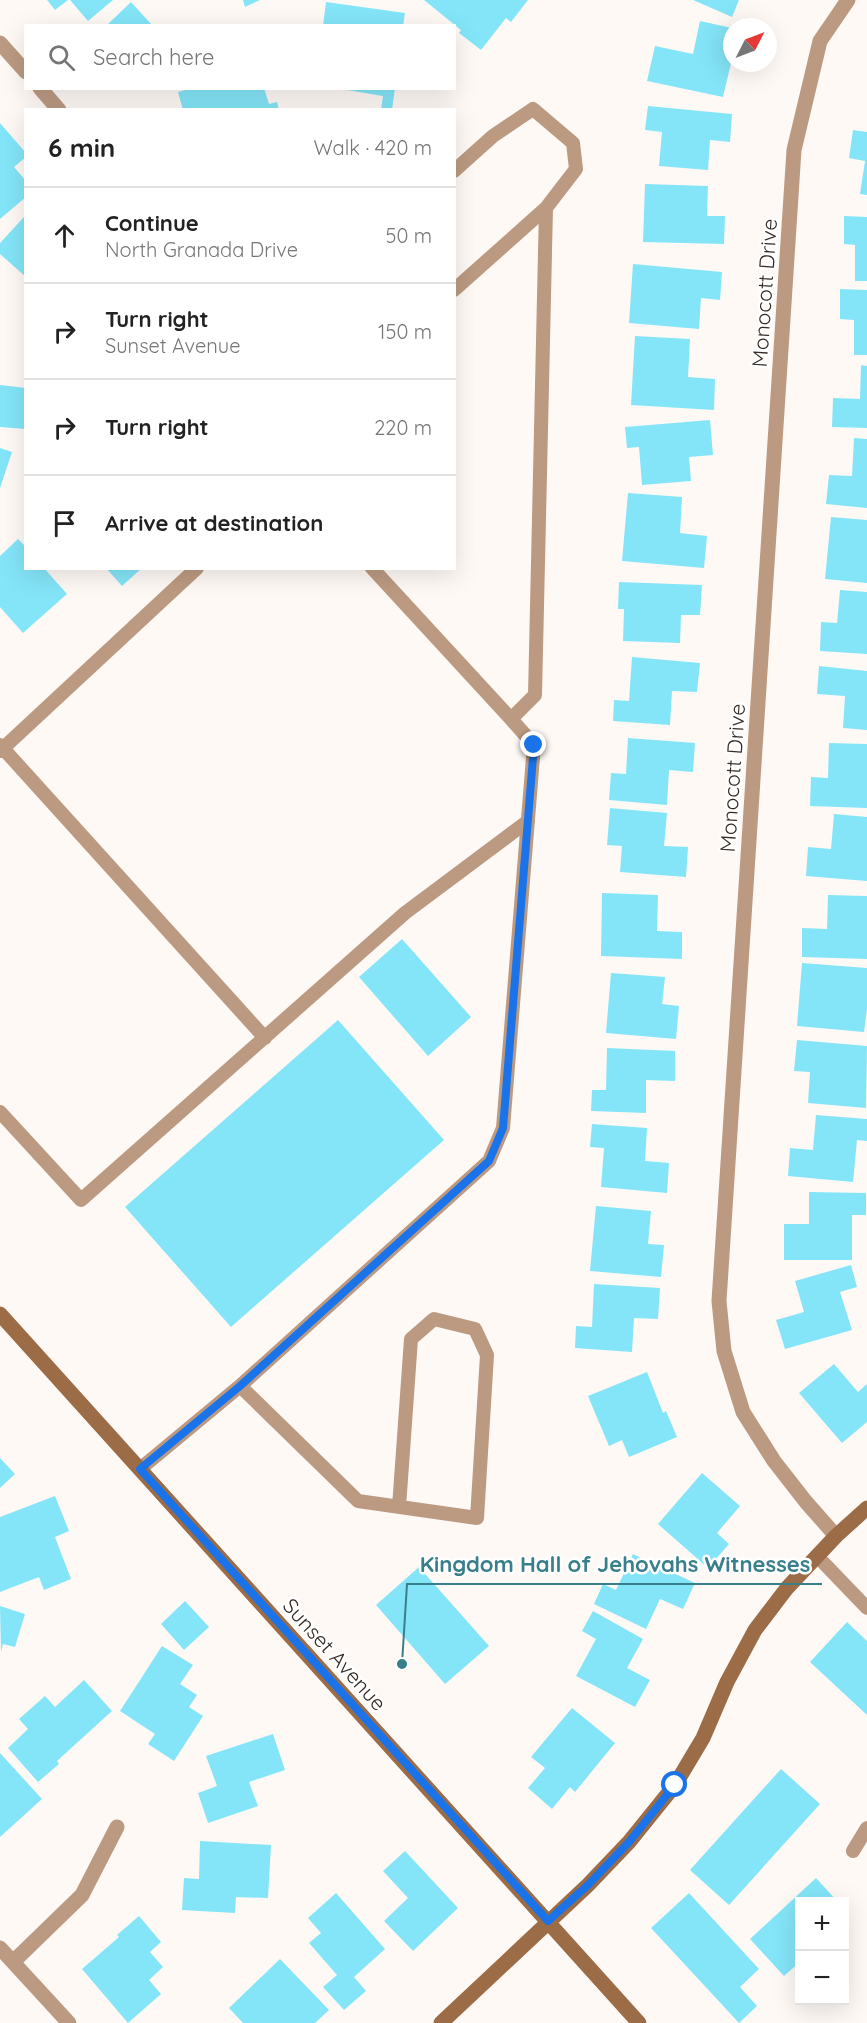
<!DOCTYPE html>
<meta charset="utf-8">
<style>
:root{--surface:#fff;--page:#f6f6f6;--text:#222;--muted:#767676;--line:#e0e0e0}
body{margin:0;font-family:Quicksand,sans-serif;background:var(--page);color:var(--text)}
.controls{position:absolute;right:18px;bottom:18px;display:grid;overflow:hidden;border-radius:0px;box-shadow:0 6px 24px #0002}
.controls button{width:54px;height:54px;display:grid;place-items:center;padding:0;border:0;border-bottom:2px solid var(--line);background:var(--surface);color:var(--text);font:30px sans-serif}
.compass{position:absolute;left:723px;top:18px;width:54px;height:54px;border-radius:50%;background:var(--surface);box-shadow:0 6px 24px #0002;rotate:48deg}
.stop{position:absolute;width:18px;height:18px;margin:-14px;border:4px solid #1a73e8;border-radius:50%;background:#fff}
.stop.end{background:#1a73e8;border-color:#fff;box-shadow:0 2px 6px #0008}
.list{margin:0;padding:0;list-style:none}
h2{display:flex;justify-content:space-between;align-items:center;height:78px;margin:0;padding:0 24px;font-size:26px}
h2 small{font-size:20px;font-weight:400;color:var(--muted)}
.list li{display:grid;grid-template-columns:39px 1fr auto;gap:18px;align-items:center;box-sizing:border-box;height:96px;padding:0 24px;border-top:2px solid var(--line)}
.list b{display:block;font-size:22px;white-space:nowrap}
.list p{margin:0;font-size:20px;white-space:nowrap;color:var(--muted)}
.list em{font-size:20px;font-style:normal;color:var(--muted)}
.icon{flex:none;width:33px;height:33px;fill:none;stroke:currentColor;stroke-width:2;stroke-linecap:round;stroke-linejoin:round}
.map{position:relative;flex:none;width:867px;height:2023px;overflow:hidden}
.search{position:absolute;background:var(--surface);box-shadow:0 6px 24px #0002;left:24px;top:24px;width:432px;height:66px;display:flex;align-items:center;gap:15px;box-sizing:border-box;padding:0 21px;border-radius:0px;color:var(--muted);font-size:22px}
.panel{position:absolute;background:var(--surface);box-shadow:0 6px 24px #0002;left:24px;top:108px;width:432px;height:462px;border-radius:0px}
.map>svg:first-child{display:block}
</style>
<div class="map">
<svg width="867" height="2023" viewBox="0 0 867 2023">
<rect width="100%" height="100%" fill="#fef9f5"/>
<path fill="#84e5f8" d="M 47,0 L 68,0 L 55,10 Z
M 70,0 L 113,0 L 88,21 Z
M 243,0 L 260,0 L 245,7 Z
M 424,0 L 528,0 L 511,22 L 506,18 L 481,50 L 459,33 L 461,30 Z
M 693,0 L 739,0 L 732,17 Z
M 131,2 L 153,26 L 106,26 Z
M 326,2 L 405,13 L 403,26 L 323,26 Z
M 700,21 L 732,28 L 732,59 L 723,97 L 647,81 L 655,46 L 693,54 Z
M 193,88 L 264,88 L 269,104 L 277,102 L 279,110 L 183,110 L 178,92 Z
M 335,88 L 395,88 L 392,110 L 381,110 L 383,96 Z
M 648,106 L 732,114 L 730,142 L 710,140 L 708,170 L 659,166 L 662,132 L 645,130 Z
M 0,123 L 26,153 L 26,157 L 14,167 L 26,181 L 26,197 L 0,219 Z
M 853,130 L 867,132 L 867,195 L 860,194 L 865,161 L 849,158 Z
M 645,184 L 708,186 L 707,216 L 725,216 L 724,244 L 643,242 Z
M 844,216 L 867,217 L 867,281 L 855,281 L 855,245 L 844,244 Z
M 24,217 L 26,219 L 26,277 L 0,254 L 0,243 Z
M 633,264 L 722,272 L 720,300 L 701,298 L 699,329 L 629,323 Z
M 840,289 L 867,290 L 867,355 L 854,355 L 854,320 L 840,319 Z
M 635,336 L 690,339 L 688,377 L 715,379 L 714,410 L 631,405 Z
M 861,365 L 867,366 L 867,428 L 832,427 L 833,398 L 860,399 Z
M 0,385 L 26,388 L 26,429 L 0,427 Z
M 710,420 L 713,455 L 689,457 L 691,481 L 642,485 L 639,447 L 627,448 L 625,427 Z
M 854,438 L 867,439 L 867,508 L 826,504 L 829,475 L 852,476 Z
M 0,448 L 12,452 L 0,488 Z
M 628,493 L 682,497 L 680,533 L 707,536 L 704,568 L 622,561 Z
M 831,517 L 867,520 L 867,583 L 825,579 Z
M 18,539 L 26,547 L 26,568 L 44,568 L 67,594 L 23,633 L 0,607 L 0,556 Z
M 106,568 L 142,568 L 122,586 Z
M 619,582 L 702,585 L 700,615 L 681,615 L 680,643 L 623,641 L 624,609 L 618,609 Z
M 840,590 L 867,592 L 867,654 L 820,651 L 821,622 L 837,623 Z
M 632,657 L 700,663 L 697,692 L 672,691 L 670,725 L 613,721 L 614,700 L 629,701 Z
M 819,666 L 867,671 L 867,730 L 843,728 L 845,696 L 817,694 Z
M 628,738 L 695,743 L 693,772 L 669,770 L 667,805 L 609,800 L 611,773 L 626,774 Z
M 829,743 L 867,744 L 867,808 L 810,806 L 811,777 L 828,778 Z
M 610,808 L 667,813 L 664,846 L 688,847 L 686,877 L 620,872 L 622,846 L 607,845 Z
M 834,814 L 867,817 L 867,881 L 806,876 L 808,847 L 831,849 Z
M 602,893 L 658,895 L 657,931 L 682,932 L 682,959 L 601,956 Z
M 828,895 L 867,896 L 867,959 L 802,957 L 802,928 L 827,929 Z
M 402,939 L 471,1017 L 428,1056 L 359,977 Z
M 802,963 L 867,968 L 867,1009 L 864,1032 L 797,1026 Z
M 611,973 L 665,977 L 662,1004 L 679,1006 L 676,1039 L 606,1033 Z
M 338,1020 L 444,1140 L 231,1327 L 125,1207 Z
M 797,1040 L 867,1046 L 866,1108 L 808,1103 L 810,1072 L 794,1071 Z
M 607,1048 L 675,1051 L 675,1081 L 646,1080 L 646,1113 L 591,1111 L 592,1090 L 606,1090 Z
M 816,1115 L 867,1119 L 867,1141 L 857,1140 L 853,1182 L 788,1176 L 790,1148 L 813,1150 Z
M 592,1124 L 647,1128 L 645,1161 L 669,1163 L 667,1193 L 601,1187 L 604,1148 L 590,1147 Z
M 809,1192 L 866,1193 L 866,1215 L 852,1215 L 852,1260 L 784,1260 L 784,1224 L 809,1224 Z
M 596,1206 L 651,1211 L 648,1244 L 664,1245 L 661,1277 L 590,1271 Z
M 851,1265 L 857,1287 L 840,1292 L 852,1330 L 785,1349 L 776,1320 L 804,1312 L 795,1281 Z
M 594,1284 L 660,1288 L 658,1319 L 634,1318 L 632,1352 L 575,1348 L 576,1326 L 592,1327 Z
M 834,1364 L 858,1392 L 867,1384 L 867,1422 L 842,1443 L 799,1393 Z
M 647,1372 L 663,1413 L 666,1411 L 677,1437 L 629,1457 L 622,1440 L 609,1446 L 588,1396 Z
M 0,1458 L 15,1474 L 0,1488 Z
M 702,1473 L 740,1506 L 717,1533 L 729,1544 L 708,1568 L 658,1524 Z
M 55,1496 L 69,1531 L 55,1537 L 71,1579 L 44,1590 L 39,1577 L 0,1592 L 0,1517 Z
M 633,1554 L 695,1583 L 683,1609 L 660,1599 L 646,1629 L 594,1604 L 603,1584 L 616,1590 Z
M 419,1567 L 489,1646 L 445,1684 L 376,1605 Z
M 185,1601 L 209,1627 L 184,1650 L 161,1624 Z
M 0,1606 L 25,1614 L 15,1647 L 3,1644 L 1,1652 Z
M 593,1611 L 643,1639 L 627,1668 L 650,1680 L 635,1707 L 576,1676 L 596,1639 L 582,1631 Z
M 847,1622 L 867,1641 L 867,1715 L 810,1662 Z
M 162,1646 L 193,1665 L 180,1684 L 197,1695 L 189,1707 L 203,1716 L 174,1761 L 148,1744 L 155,1734 L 120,1711 Z
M 84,1680 L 112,1711 L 57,1761 L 59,1764 L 38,1782 L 8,1748 L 28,1729 L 19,1719 L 45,1696 L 55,1707 Z
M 572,1708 L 615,1743 L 575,1792 L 570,1787 L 552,1809 L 528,1788 L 545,1768 L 531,1757 Z
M 273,1734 L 285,1770 L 249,1782 L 258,1806 L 208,1823 L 198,1793 L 217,1786 L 206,1756 Z
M 0,1753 L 42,1799 L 0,1837 Z
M 781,1769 L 820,1804 L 729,1905 L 690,1870 Z
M 200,1841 L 271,1845 L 268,1898 L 236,1897 L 235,1913 L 182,1910 L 184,1878 L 199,1879 Z
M 405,1851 L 458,1908 L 413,1951 L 384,1921 L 408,1898 L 383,1871 Z
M 816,1878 L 838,1902 L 800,1902 L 800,1962 L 784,1976 L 750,1939 Z
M 336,1893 L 385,1949 L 354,1977 L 366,1991 L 344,2010 L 323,1987 L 337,1975 L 309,1943 L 321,1933 L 308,1918 Z
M 689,1893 L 759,1969 L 740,1987 L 757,2006 L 739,2023 L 651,1928 Z
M 139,1916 L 161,1942 L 150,1952 L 163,1967 L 149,1980 L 161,1994 L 128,2023 L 82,1969 L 119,1937 L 117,1935 Z
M 280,1959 L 329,2010 L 315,2023 L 243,2023 L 229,2008 Z"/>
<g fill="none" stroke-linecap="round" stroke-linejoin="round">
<path stroke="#bc9a82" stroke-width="14" d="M 454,290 L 546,208
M 372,568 L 511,719 L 535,695 L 546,208 L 576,169 L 573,143 L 533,109 L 493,136 L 454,171
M 0,745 L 265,1038
M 0,751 L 197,568
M 0,1112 L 81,1200 L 405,913 L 528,821
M 140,1469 L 240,1386
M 399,1507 L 411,1339 L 434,1319 L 475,1329 L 487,1355 L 477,1518 L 358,1501 L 240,1386 L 489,1161 L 503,1128 L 534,745 L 511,719
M 817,1556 L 867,1608
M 853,1851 L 867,1828"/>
<path stroke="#bc9a82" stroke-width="15" d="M 0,43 L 26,72
M 40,88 L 59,110
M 836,1536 L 806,1502 L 774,1461 L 743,1412 L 724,1351 L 719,1301 L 794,150 L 820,41 L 848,0
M 0,1948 L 69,2023
M 13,1962 L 82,1895 L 117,1827"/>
<path stroke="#9c6c47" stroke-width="15" d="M 0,1314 L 639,2023
M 441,2023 L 588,1885 L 629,1842 L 675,1785 L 703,1738 L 727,1682 L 755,1630 L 787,1588 L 836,1536 L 867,1508"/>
</g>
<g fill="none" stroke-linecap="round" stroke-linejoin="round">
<path stroke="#1a73e8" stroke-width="8" d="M 534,745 L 503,1128 L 489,1161 L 240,1386 L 140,1469 L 548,1921 L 588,1885 L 629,1842 L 675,1785"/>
</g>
<g text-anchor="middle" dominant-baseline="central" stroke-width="5" stroke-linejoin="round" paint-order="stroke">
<g font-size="21" fill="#342a23" stroke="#fff">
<text transform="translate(764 293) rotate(-86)">Monocott Drive</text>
<text transform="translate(732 778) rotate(-86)">Monocott Drive</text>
<text transform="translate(335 1654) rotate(48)">Sunset Avenue</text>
</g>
</g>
<path fill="none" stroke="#397f8b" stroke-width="2" d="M402 1664L407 1584H822"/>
<circle fill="#397f8b" stroke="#fff" stroke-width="2" cx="402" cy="1664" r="6"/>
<g font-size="22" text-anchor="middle" font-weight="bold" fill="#397f8b" stroke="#fff" stroke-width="5" stroke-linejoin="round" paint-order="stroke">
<text x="615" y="1572">Kingdom Hall of Jehovahs Witnesses</text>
</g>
</svg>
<div class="controls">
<button>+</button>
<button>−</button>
</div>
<svg class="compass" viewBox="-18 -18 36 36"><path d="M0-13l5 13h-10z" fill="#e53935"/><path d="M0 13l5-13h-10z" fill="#767676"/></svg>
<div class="stop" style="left:675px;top:1785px"></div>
<div class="stop end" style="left:534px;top:745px"></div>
<div class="search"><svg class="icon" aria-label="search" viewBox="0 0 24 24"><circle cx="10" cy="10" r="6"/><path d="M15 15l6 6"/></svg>Search here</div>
<section class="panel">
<h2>6 min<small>Walk · 420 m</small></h2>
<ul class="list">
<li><svg class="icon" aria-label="ahead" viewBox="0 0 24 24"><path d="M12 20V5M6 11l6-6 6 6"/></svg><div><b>Continue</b><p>North Granada Drive</p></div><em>50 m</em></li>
<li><svg class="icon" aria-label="right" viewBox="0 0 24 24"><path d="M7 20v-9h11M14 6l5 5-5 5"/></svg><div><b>Turn right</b><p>Sunset Avenue</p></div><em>150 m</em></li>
<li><svg class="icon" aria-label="right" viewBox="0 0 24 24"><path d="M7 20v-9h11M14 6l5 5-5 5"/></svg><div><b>Turn right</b></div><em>220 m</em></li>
<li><svg class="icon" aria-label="arrive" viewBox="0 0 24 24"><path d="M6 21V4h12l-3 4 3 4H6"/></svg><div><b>Arrive at destination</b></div></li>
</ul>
</section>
</div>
